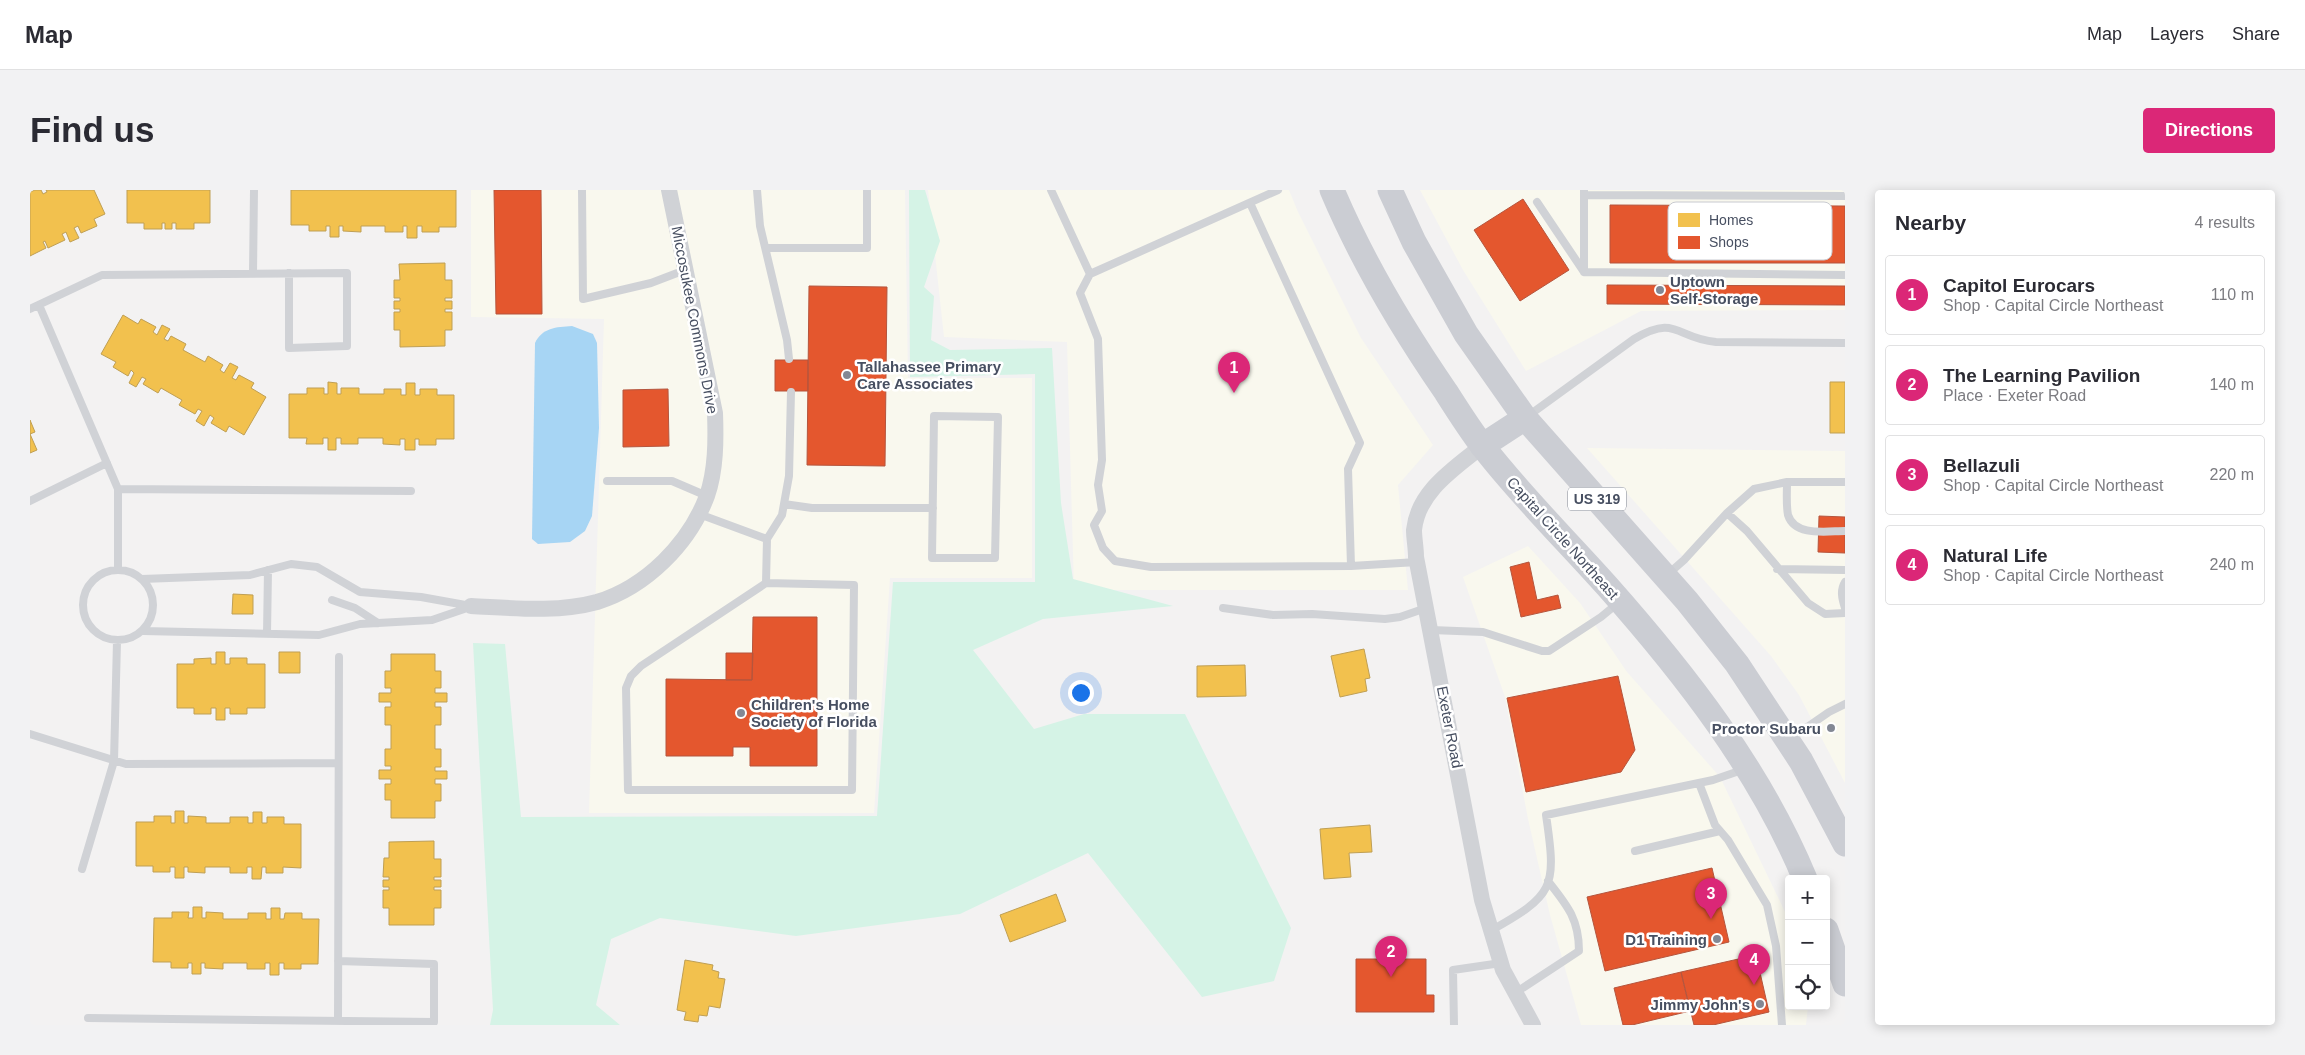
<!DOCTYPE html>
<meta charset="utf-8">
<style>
:root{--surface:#fff;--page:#f2f2f3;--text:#2b2b33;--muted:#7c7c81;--line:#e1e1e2;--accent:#db2777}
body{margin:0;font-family:Arial,sans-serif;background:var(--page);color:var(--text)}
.controls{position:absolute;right:15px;bottom:15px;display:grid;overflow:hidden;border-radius:5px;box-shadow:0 2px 12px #0003}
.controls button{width:45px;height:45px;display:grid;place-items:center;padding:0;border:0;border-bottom:1px solid var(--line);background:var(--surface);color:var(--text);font:25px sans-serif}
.you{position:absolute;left:1050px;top:502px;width:18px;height:18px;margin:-12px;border:4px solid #fff;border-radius:50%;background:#1a73e8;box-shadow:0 0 0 8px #1a73e833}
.badge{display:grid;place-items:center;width:32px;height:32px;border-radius:50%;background:var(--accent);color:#fff;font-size:16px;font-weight:700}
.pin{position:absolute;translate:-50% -41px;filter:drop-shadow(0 1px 2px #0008)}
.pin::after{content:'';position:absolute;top:26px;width:18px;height:15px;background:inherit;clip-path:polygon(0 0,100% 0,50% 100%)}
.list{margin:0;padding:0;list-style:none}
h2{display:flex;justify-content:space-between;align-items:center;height:65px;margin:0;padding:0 20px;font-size:21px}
h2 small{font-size:16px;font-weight:400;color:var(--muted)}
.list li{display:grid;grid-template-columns:32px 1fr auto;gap:15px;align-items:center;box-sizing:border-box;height:80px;margin:0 10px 10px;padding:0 10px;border:1px solid var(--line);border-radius:5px}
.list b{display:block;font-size:19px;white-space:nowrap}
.list p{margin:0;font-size:16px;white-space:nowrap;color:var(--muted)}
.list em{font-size:16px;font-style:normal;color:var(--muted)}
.icon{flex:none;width:28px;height:28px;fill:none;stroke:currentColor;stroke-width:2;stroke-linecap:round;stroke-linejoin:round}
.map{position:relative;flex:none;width:1815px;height:835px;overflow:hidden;border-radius:5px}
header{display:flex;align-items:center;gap:30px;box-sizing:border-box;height:70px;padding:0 25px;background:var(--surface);border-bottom:1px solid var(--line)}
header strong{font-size:24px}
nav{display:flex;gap:28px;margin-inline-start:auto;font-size:18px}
.intro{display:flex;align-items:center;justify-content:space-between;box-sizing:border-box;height:120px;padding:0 30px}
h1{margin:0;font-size:35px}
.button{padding:12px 22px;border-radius:5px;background:var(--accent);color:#fff;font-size:18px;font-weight:700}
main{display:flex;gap:30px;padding:0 30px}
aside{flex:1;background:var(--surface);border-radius:5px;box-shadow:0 2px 12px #0003}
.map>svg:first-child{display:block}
</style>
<header>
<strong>Map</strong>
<nav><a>Map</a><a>Layers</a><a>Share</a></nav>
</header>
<div class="intro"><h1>Find us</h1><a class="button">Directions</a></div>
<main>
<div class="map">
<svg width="1815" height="835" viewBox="0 0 1815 835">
<rect width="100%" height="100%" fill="#f3f2f2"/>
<path fill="#f9f8ee" d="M 441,0 L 875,0 L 878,188 L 1002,188 L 1002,388 L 860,388 L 844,623 L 559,623 L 574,129 L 441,127 Z
M 898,0 L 1259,0 L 1268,22 L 1331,148 L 1403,255 L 1368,295 L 1378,400 L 1044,400 L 1037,152 L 914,147 Z
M 1390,0 L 1815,0 L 1815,120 L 1611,121 L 1496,181 L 1433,80 Z
M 1557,258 L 1815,261 L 1815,593 L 1769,505 L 1741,466 Z
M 1498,356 L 1550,413 L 1597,482 L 1690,587 L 1758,728 L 1759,816 L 1778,816 L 1776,835 L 1551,835 L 1520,725 L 1498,629 L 1475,507 L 1433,387 Z"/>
<path fill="#d5f3e6" d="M 879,0 L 895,0 L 910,51 L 894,97 L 904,106 L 901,150 L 920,160 L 1022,158 L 1031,313 L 1043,389 L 1143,416 L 1013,429 L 943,460 L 1004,539 L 1054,524 L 1155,524 L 1261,738 L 1244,791 L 1172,807 L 1058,663 L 930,724 L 766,746 L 630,728 L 581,749 L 566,815 L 590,835 L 460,835 L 463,820 L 443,453 L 475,454 L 491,627 L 847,626 L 863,392 L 1005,392 L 1005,184 L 880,187 Z"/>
<path fill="#a7d5f4" d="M 542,136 L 563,144 L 567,153 L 569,238 L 562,326 L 555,341 L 540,352 L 508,354 L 502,349 L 505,153 C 512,138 526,137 542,136 Z"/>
<path fill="#f2c14e" stroke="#bf9f54" d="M 5,0 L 11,0 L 13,4 L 17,2 L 16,0 L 64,0 L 75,24 L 64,29 L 67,36 L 51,43 L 48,36 L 44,38 L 49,48 L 40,52 L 36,42 L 32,44 L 35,50 L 18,58 L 15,51 L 13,52 L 16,58 L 0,66 L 0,2 Z
M 97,0 L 180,0 L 180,33 L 164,33 L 164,39 L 146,39 L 146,33 L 142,33 L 142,39 L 135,39 L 135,33 L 132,33 L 132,39 L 114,39 L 114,33 L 97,33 Z
M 261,0 L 426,0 L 426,37 L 409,37 L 409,42 L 392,42 L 392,36 L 387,36 L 387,48 L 377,48 L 377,36 L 373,36 L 373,42 L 355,42 L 355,36 L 331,36 L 331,42 L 313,41 L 313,36 L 309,36 L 309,47 L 300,47 L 300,36 L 296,36 L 296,41 L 279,41 L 279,35 L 261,35 Z
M 415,73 L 415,90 L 422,90 L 422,108 L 415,108 L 415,111 L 422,111 L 422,119 L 415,119 L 415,122 L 422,122 L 422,140 L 415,140 L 415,156 L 370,157 L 370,140 L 364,140 L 364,122 L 370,122 L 370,119 L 364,119 L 364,111 L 370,111 L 370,108 L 364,108 L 364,90 L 370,90 L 369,74 Z
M 93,125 L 108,134 L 111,129 L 126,137 L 123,142 L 127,145 L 132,135 L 140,139 L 134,149 L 138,151 L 141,146 L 156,154 L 153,160 L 175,172 L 178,166 L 193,175 L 190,180 L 194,183 L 200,173 L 208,177 L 202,188 L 206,190 L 209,185 L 224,193 L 221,198 L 236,207 L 214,245 L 199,236 L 196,242 L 181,233 L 184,228 L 180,225 L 174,236 L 166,231 L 172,221 L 168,219 L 165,224 L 149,215 L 152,210 L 131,198 L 128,203 L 113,194 L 116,189 L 112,187 L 106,197 L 99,193 L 104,183 L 101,180 L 98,186 L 83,177 L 86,172 L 71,164 Z
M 298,192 L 307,193 L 307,204 L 311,204 L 311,198 L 329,198 L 329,204 L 354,204 L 354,199 L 371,199 L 371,205 L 376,205 L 376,193 L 385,193 L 385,205 L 390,205 L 390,199 L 407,199 L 407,205 L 424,205 L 424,249 L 406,249 L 406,255 L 389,255 L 389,249 L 385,249 L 385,260 L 375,260 L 375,249 L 370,249 L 370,255 L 353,254 L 353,248 L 328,248 L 328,254 L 311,254 L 311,248 L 306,248 L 306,260 L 298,260 L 298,248 L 293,248 L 293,254 L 276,254 L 277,248 L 259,248 L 259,204 L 277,204 L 277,198 L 294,198 L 294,204 L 298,204 Z
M 1800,192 L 1815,192 L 1815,243 L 1800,243 Z
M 0,230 L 5,242 L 0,244 L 7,260 L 0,263 Z
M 203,404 L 223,405 L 223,424 L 202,424 Z
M 1334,459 L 1340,488 L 1335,489 L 1337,501 L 1310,507 L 1301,466 Z
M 186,462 L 195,462 L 195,474 L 200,474 L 200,468 L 217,468 L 217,474 L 235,474 L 235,518 L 217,518 L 217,524 L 200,524 L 200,518 L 195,518 L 195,530 L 186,530 L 186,518 L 181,518 L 181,524 L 164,524 L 164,518 L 147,518 L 147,474 L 164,474 L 164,469 L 181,468 L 181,474 L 186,474 Z
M 249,462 L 270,462 L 270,483 L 249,483 Z
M 361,464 L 405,464 L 405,481 L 411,481 L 411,498 L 405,498 L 405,503 L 417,503 L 417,512 L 405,512 L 405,517 L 411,517 L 411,535 L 405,535 L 405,559 L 411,559 L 411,577 L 405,577 L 405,581 L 417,581 L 417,589 L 405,589 L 405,594 L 411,594 L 411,611 L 405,611 L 405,628 L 361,628 L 361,610 L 355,610 L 355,594 L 361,594 L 361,589 L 349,589 L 349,580 L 361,580 L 361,576 L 355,576 L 355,559 L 361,559 L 361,535 L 355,535 L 355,517 L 361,517 L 361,512 L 349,512 L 349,503 L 361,503 L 361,498 L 355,498 L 355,481 L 361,481 Z
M 1215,475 L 1216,506 L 1167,507 L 1167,476 Z
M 145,621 L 154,621 L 154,633 L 158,633 L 158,626 L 176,627 L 176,633 L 200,633 L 200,627 L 218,627 L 218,633 L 223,633 L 223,622 L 232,622 L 232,633 L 237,633 L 237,627 L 254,627 L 254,634 L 271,634 L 271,678 L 253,677 L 253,683 L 236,683 L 236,677 L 232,677 L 231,689 L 222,689 L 222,677 L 217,677 L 217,683 L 200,683 L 200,677 L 175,677 L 175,683 L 158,682 L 158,677 L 154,677 L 154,688 L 145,688 L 145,677 L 140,677 L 140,682 L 123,682 L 123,676 L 106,676 L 106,632 L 124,632 L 124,626 L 141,626 L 141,633 L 145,633 Z
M 1340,635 L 1342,662 L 1319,663 L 1321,687 L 1294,689 L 1290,639 Z
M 404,651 L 404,669 L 411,669 L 411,687 L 404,687 L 404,690 L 411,690 L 411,697 L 404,697 L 404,700 L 411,700 L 411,718 L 404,718 L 404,735 L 359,735 L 359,718 L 353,718 L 353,700 L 359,700 L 359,697 L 353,697 L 353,690 L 359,690 L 359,687 L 353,687 L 354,668 L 359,668 L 359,652 Z
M 1026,704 L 1036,731 L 980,752 L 970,725 Z
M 163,717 L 172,717 L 172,728 L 176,728 L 176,722 L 193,723 L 193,729 L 218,729 L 218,723 L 236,723 L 236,729 L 241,729 L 241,718 L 250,718 L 250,729 L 254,729 L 255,723 L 272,723 L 272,729 L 289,729 L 288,774 L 271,774 L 271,779 L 254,779 L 254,773 L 249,773 L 249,785 L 240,785 L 240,773 L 235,773 L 235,779 L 217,779 L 217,773 L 193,773 L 193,779 L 175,778 L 175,773 L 171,773 L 171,784 L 162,784 L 162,773 L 158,773 L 158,778 L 141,778 L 141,772 L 123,772 L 124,728 L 142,728 L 142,722 L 159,722 L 158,728 L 163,728 Z
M 655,770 L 683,775 L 682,780 L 689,782 L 688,788 L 695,789 L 690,818 L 679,816 L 677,826 L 669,825 L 668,832 L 654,830 L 656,822 L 647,820 Z"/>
<path fill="#e4572e" stroke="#b5553d" d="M 464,0 L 511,0 L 512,124 L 466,124 Z
M 1493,9 L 1539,80 L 1490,111 L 1444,40 Z
M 1580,15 L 1815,16 L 1815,73 L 1580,73 Z
M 1577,95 L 1815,96 L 1815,115 L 1577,114 Z
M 779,96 L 857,97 L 855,276 L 777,275 Z
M 745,170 L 778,170 L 778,201 L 745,201 Z
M 638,199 L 639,256 L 593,257 L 593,200 Z
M 1789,326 L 1815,327 L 1815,363 L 1788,362 Z
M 1499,372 L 1507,410 L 1528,405 L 1531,418 L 1491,427 L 1480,377 Z
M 723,427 L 787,427 L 787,576 L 720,576 L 720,557 L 703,557 L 703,566 L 636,566 L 636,489 L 722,490 Z
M 696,463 L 723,463 L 722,490 L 696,490 Z
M 1588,486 L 1605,560 L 1591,582 L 1496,602 L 1477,508 Z
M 1682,678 L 1699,752 L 1575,781 L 1557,707 Z
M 1726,765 L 1739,822 L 1683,835 L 1664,835 L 1651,782 Z
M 1326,769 L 1396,769 L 1396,805 L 1404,805 L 1404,822 L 1326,822 Z
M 1651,782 L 1660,821 L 1602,835 L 1593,835 L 1584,798 Z"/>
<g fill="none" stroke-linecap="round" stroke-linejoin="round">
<path stroke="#d0d2d6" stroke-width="8" d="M 552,0 L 553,109 L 621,93 L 655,80
M 727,0 L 730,36 L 757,150 L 759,169
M 1021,0 L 1060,84 L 1248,0
M 1554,5 L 1815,6
M 1507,12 L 1554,82 L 1554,0
M 1220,13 L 1330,253 L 1318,279 L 1321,376 L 1387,372
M 736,58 L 837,58 L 837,0
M 1554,82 L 1815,85
M 223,83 L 224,0
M 1060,84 L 1050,103 L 1068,149 L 1072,270 L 1068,295 L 1072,321 L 1064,335 L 1073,358 L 1085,371 L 1121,377 L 1321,376
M 9,115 L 88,299 L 88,380
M 0,119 L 72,85 L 317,83 L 317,156 L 259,158 L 259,83
M 904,226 L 968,227 L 965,368 L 902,368 Z
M 1498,226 L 1604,149 C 1647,124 1645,148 1686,152 L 1815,153
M 577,291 L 642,291 L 677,306
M 1757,292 C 1757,302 1756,315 1758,325 C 1765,347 1797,341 1815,341
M 88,299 L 381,301
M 0,311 L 77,273
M 754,314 L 782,318 L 903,318
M 1697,323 L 1717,341 L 1778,413 L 1795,424 L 1815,423
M 669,324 L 737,349
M 1747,379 L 1815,380
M53 415a35 35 0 1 1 70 0a35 35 0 1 1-70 0Z
M 1637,385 L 1654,370 L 1697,323 L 1724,299 L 1757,292 L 1815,292
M 112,389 L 220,385 L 261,374 L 287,377 L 330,402 L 391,407 L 441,416
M 1815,392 C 1810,400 1812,409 1815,418
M 736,393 L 824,395 L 822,600 L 598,600 L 596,498 L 601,486 L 611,476 Z
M 736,393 L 737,349 L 752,325 L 759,286 L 761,202
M 302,410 L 325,418 L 348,433
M 1193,418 L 1243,425 L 1282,424 L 1355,429 L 1370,427 L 1396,418
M 1401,440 L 1453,442 L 1512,461 L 1519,461 L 1571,427 L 1588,413
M 113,441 L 289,445 L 330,434 L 402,430 L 440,417
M 237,444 L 238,380
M 0,544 L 96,574 L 308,573
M 1760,549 L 1799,522 L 1815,514
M 1669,593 L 1685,635 L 1698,650 L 1737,715 L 1746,756 L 1752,835
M 1605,661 L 1690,641
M 52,679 L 84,571 L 87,451
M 1460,741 C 1524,705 1527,699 1516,625 L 1683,590 L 1715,579
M 1485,803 L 1549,761 C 1549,729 1537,715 1518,691
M 58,828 L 404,832 L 404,774 L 308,771
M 308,831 L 309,467
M 1424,835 L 1423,780 L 1471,773"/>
<path stroke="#d0d2d6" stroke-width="16" d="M 1452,256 C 1425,278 1388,301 1384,340 C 1384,348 1386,358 1386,367 L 1452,710 L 1473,780 L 1503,835
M 441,416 C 482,418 527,423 567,412 C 616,397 659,354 677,306 C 686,280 686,250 685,223 L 639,0"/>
<path stroke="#cbcdd3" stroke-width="25" d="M 1302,0 C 1332,71 1372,138 1416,202 C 1428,221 1440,240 1454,258 C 1492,307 1536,350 1577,396 C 1655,484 1730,580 1775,689
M 1360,0 L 1384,52 L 1436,144 L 1495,228 L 1657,411 L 1707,474 L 1771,571 L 1815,654
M 1452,256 L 1495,228
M 1796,740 L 1815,794"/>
</g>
<g fill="#838894" stroke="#fff" stroke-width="2">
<circle cx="1630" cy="100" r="5"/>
<circle cx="817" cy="185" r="5"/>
<circle cx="711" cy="523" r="5"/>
<circle cx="1801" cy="538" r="5"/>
<circle cx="1687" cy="749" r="5"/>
<circle cx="1730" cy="814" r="5"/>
</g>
<g text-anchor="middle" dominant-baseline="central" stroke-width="5" stroke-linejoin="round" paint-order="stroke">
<rect fill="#fff" stroke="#7e8490" stroke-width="1" x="1538" y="297.5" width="58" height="23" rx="4"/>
<g font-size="14" font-weight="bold" fill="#474f61">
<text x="1567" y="309">US 319</text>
</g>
<g font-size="15" font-weight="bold" fill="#474f61" stroke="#fff" text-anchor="start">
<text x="1640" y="91">Uptown<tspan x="1640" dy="17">Self-Storage</tspan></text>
<text x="827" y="176">Tallahassee Primary<tspan x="827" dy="17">Care Associates</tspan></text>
<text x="721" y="514">Children's Home<tspan x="721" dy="17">Society of Florida</tspan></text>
<text x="1791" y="538" text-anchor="end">Proctor Subaru</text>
<text x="1677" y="749" text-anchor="end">D1 Training</text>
<text x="1720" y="814" text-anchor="end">Jimmy John's</text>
</g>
<g font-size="15" fill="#474f61" stroke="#fff">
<text transform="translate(665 130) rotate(79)">Miccosukee Commons Drive</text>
<text transform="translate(1533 348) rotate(48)">Capital Circle Northeast</text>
<text transform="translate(1420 537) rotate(79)">Exeter Road</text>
</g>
</g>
<rect x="1638" y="12" width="164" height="58" rx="8" fill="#fff" stroke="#c8cad0" stroke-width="1"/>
<rect x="1648" y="23" width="22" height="14" fill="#f2c14e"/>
<rect x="1648" y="46" width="22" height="13" fill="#e4572e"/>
<g font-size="14" fill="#474f61">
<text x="1679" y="35">Homes</text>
<text x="1679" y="57">Shops</text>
</g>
</svg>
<div class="controls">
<button>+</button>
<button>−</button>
<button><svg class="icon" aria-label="locate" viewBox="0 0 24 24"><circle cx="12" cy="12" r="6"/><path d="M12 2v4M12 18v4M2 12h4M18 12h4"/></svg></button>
</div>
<div class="you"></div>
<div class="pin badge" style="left:1204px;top:203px">1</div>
<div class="pin badge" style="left:1361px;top:787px">2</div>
<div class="pin badge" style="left:1681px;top:729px">3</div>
<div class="pin badge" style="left:1724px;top:795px">4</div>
</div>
<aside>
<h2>Nearby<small>4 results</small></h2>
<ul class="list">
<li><span class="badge">1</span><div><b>Capitol Eurocars</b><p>Shop · Capital Circle Northeast</p></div><em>110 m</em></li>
<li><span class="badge">2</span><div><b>The Learning Pavilion</b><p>Place · Exeter Road</p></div><em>140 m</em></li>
<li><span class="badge">3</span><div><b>Bellazuli</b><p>Shop · Capital Circle Northeast</p></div><em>220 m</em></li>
<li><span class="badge">4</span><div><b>Natural Life</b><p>Shop · Capital Circle Northeast</p></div><em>240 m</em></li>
</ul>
</aside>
</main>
